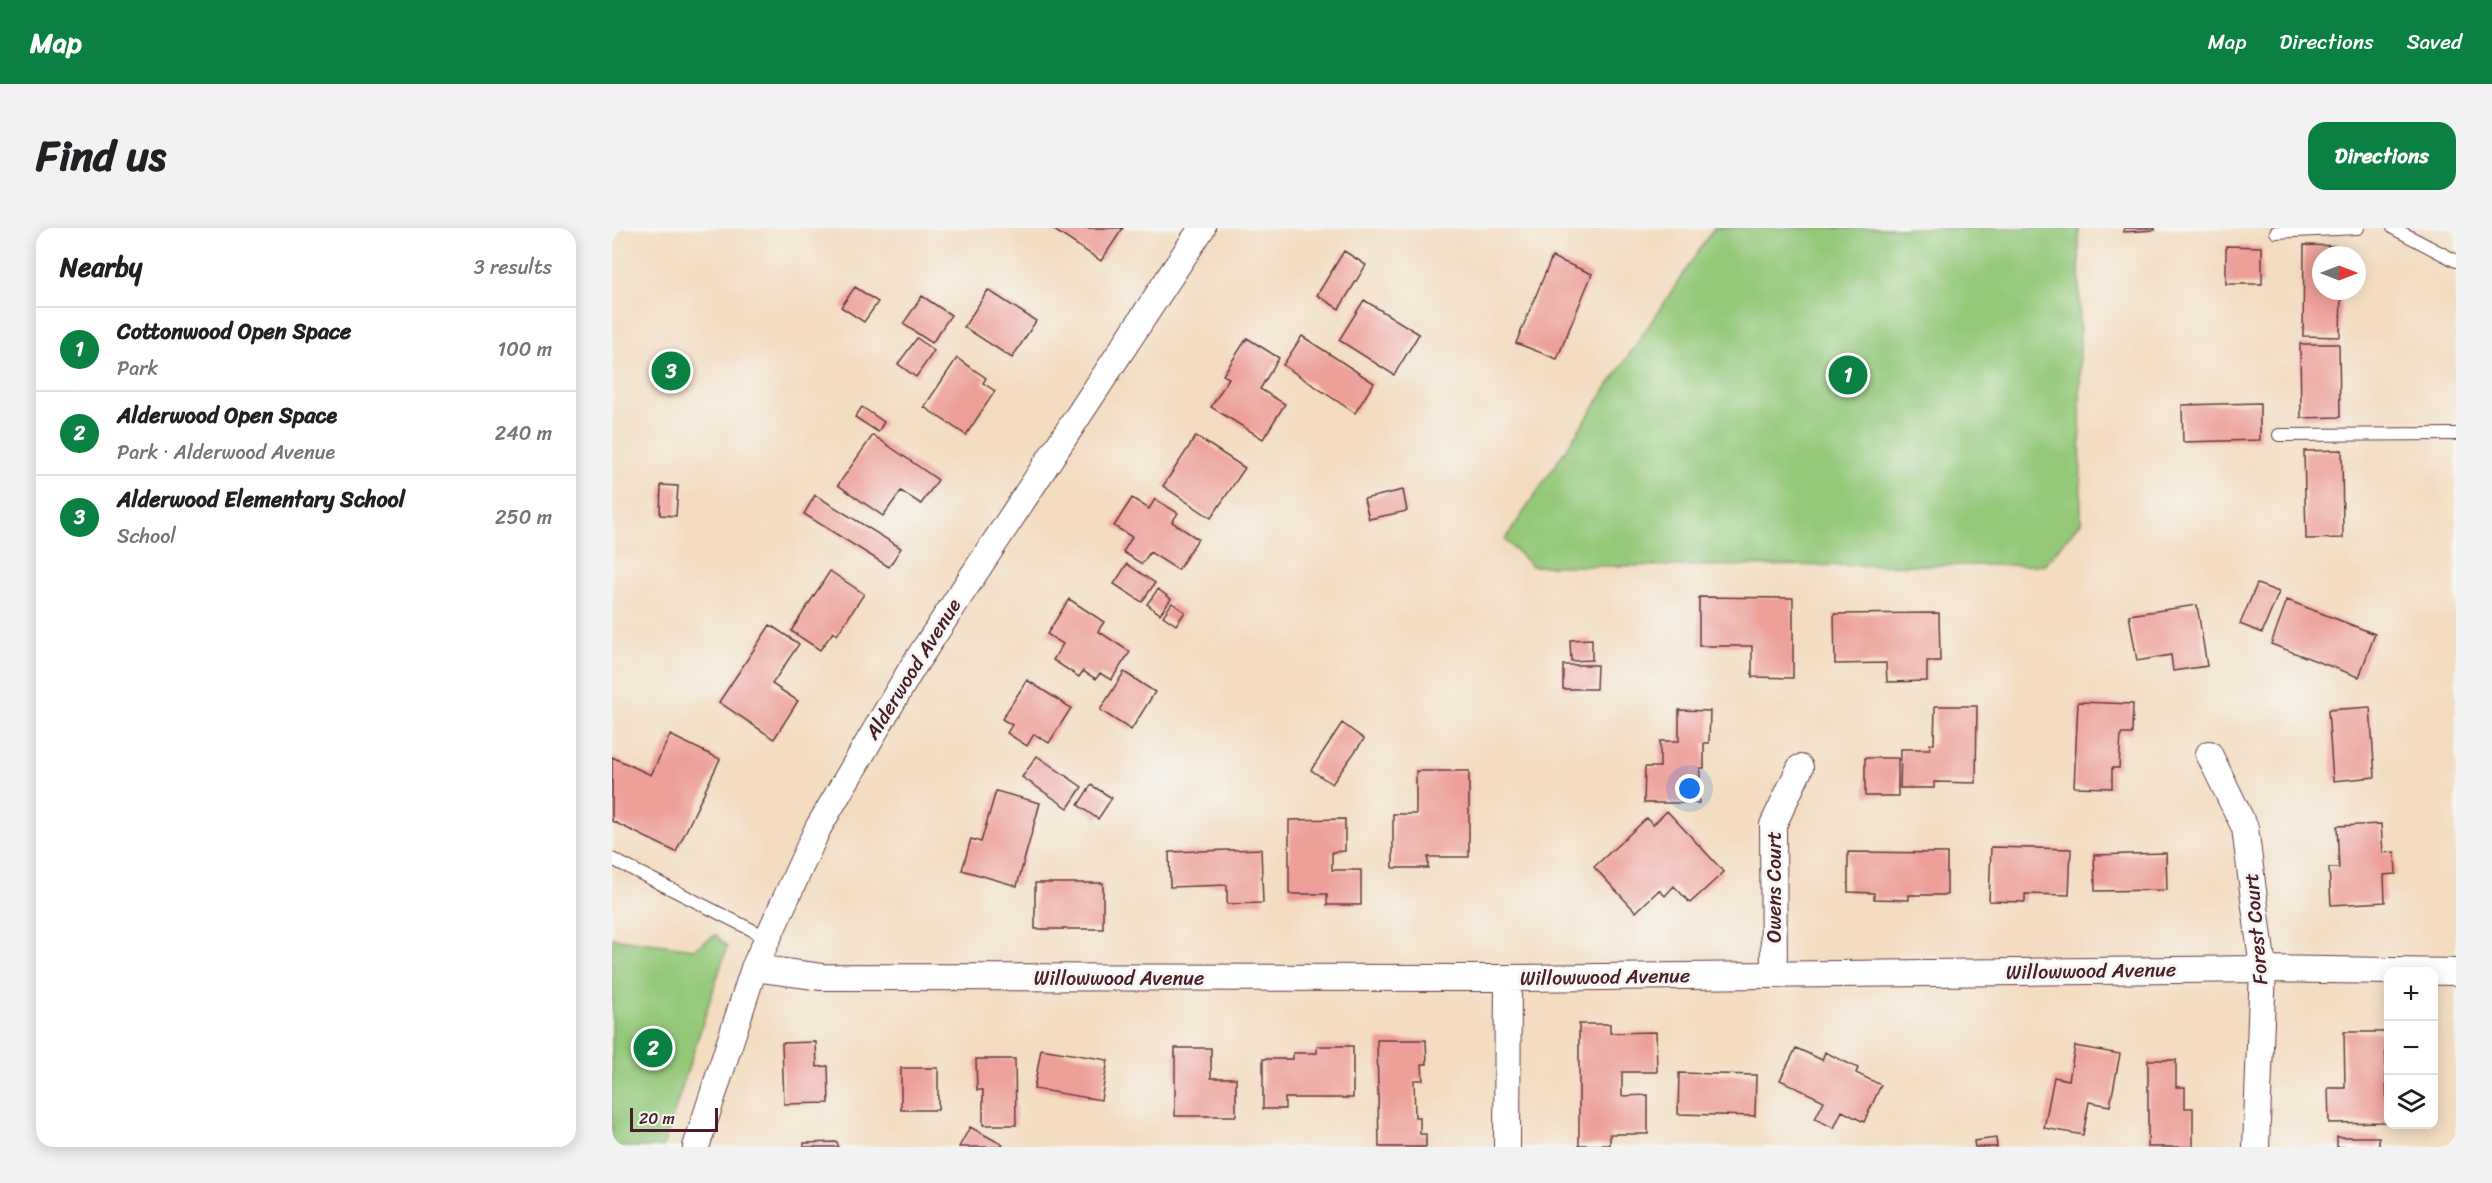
<!DOCTYPE html>
<meta charset="utf-8">
<style>
:root{--surface:#fff;--page:#f2f2f2;--text:#202124;--muted:#757577;--line:#e0e0e0;--accent:#0b8043}
body{margin:0;font-family:Sriracha,sans-serif;background:var(--page);color:var(--text)}
.controls{position:absolute;right:18px;bottom:18px;display:grid;overflow:hidden;border-radius:12px;box-shadow:0 3px 15px #0003}
.controls button{width:54px;height:54px;display:grid;place-items:center;padding:0;border:0;border-bottom:2px solid var(--line);background:var(--surface);color:var(--text);font:30px sans-serif}
.compass{position:absolute;left:1700px;top:18px;width:54px;height:54px;border-radius:50%;background:var(--surface);box-shadow:0 3px 15px #0003;rotate:90deg}
.scale{position:absolute;left:18px;bottom:15px;width:88px;box-sizing:border-box;padding-left:6px;border:3px solid #4a1f2b;border-top:0;font-size:16px;line-height:21px;white-space:nowrap;color:#4a1f2b;-webkit-text-stroke:4px #f6f6f2;paint-order:stroke}
.you{position:absolute;left:1078px;top:561px;width:21px;height:21px;margin:-15px;border:4px solid #fff;border-radius:50%;background:#1a73e8;box-shadow:0 0 0 9px #1a73e833}
.badge{display:grid;place-items:center;width:39px;height:39px;border-radius:50%;background:var(--accent);color:#fff;font-size:20px;font-weight:700}
.pin{position:absolute;translate:-50% -50%;border:3px solid #fff;box-shadow:0 2px 6px #0006}
.list{margin:0;padding:0;list-style:none}
h2{display:flex;justify-content:space-between;align-items:center;height:78px;margin:0;padding:0 24px;font-size:26px}
h2 small{font-size:20px;font-weight:400;color:var(--muted)}
.list li{display:grid;grid-template-columns:39px 1fr auto;gap:18px;align-items:center;box-sizing:border-box;height:84px;padding:0 24px;border-top:2px solid var(--line)}
.list b{display:block;font-size:22px;white-space:nowrap}
.list p{margin:0;font-size:20px;white-space:nowrap;color:var(--muted)}
.list em{font-size:20px;font-style:normal;color:var(--muted)}
.icon{flex:none;width:33px;height:33px;fill:none;stroke:currentColor;stroke-width:2;stroke-linecap:round;stroke-linejoin:round}
.map{position:relative;flex:none;width:1844px;height:919px;overflow:hidden;border-radius:18px}
header{display:flex;align-items:center;gap:36px;box-sizing:border-box;height:84px;padding:0 30px;background:var(--accent);color:#fff}
header strong{font-size:28px}
nav{display:flex;gap:33px;margin-inline-start:auto;font-size:21px}
.intro{display:flex;align-items:center;justify-content:space-between;box-sizing:border-box;height:144px;padding:0 36px}
h1{margin:0;font-size:42px}
.button{padding:15px 27px;border-radius:18px;background:var(--accent);color:#fff;font-size:21px;font-weight:700}
main{display:flex;gap:36px;padding:0 36px}
aside{flex:1;background:var(--surface);border-radius:18px;box-shadow:0 3px 15px #0003}
.map>svg:first-child{display:block}
</style>
<header>
<strong>Map</strong>
<nav><a>Map</a><a>Directions</a><a>Saved</a></nav>
</header>
<div class="intro"><h1>Find us</h1><a class="button">Directions</a></div>
<main>
<aside>
<h2>Nearby<small>3 results</small></h2>
<ul class="list">
<li><span class="badge">1</span><div><b>Cottonwood Open Space</b><p>Park</p></div><em>100 m</em></li>
<li><span class="badge">2</span><div><b>Alderwood Open Space</b><p>Park · Alderwood Avenue</p></div><em>240 m</em></li>
<li><span class="badge">3</span><div><b>Alderwood Elementary School</b><p>School</p></div><em>250 m</em></li>
</ul>
</aside>
<div class="map">
<svg width="1844" height="919" viewBox="0 0 1844 919">
<rect width="100%" height="100%" fill="#f6f6f2"/>
<filter id="ink" filterUnits="userSpaceOnUse"><feTurbulence type="fractalNoise" baseFrequency=".0167" numOctaves="2"/><feDisplacementMap in="SourceGraphic" scale="12" xChannelSelector="R" yChannelSelector="G"/><feConvolveMatrix kernelMatrix="1 2 1 2 8 2 1 2 1" color-interpolation-filters="sRGB"/></filter>
<filter id="wash" filterUnits="userSpaceOnUse"><feTurbulence type="fractalNoise" baseFrequency=".008" numOctaves="4" result="noise"/><feDisplacementMap in="SourceGraphic" scale="24" xChannelSelector="R" yChannelSelector="G"/><feGaussianBlur stdDeviation="1.35" result="paint"/><feColorMatrix in="noise" values="0 0 0 0 0 0 0 0 0 0 0 0 0 0 0 0 0 1.4 0 .05"/><feComposite in="paint" operator="in"/></filter>
<g filter="url(#wash)">
<rect width="100%" height="100%" fill="#f3dcbf"/>
<path fill="#93c879" stroke="#6e7452" stroke-width="1.5" d="M 1102,0 L 1467,0 L 1469,294 L 1432,337 L 920,338 L 893,312 Z
M 104,707 L 115,719 L 51,919 L 0,919 L 0,710 L 82,721 Z"/>
<g id="blocks">
<path fill="#ed9f98" d="M 439,0 L 511,0 L 489,33 Z
M 1512,0 L 1543,0 L 1543,2 L 1512,4 Z
M 1692,17 L 1730,18 L 1729,27 L 1709,27 L 1709,63 L 1729,63 L 1728,109 L 1691,108 Z
M 1614,18 L 1650,19 L 1650,56 L 1614,56 Z
M 732,23 L 754,37 L 727,81 L 705,67 Z
M 940,29 L 980,46 L 945,131 L 904,115 Z
M 243,59 L 266,74 L 252,94 L 229,79 Z
M 376,62 L 424,93 L 400,130 L 352,99 Z
M 310,68 L 339,87 L 320,115 L 291,96 Z
M 752,72 L 807,106 L 782,147 L 727,112 Z
M 690,108 L 762,155 L 743,185 L 671,137 Z
M 305,110 L 322,123 L 304,149 L 286,136 Z
M 635,110 L 667,130 L 648,161 L 673,176 L 651,211 L 599,179 L 617,150 L 611,147 Z
M 1688,116 L 1727,116 L 1728,189 L 1689,190 Z
M 345,130 L 374,150 L 371,155 L 383,163 L 354,207 L 312,179 Z
M 1648,175 L 1648,212 L 1571,214 L 1570,177 Z
M 250,179 L 272,194 L 266,204 L 243,189 Z
M 261,207 L 326,252 L 309,276 L 289,263 L 271,288 L 226,257 Z
M 584,208 L 633,240 L 599,290 L 551,258 Z
M 1730,222 L 1731,310 L 1694,311 L 1692,223 Z
M 49,257 L 66,258 L 64,288 L 48,287 Z
M 791,262 L 795,283 L 757,291 L 752,271 Z
M 203,267 L 289,320 L 277,339 L 192,286 Z
M 520,270 L 537,281 L 543,271 L 566,285 L 560,294 L 586,311 L 566,342 L 538,324 L 530,336 L 511,324 L 520,309 L 502,298 Z
M 515,336 L 543,355 L 530,374 L 502,356 Z
M 218,343 L 252,366 L 225,407 L 221,404 L 208,422 L 179,403 Z
M 1645,356 L 1667,364 L 1650,405 L 1628,396 Z
M 546,361 L 559,371 L 548,386 L 535,376 Z
M 1087,369 L 1181,370 L 1181,450 L 1140,449 L 1140,418 L 1087,418 Z
M 457,371 L 492,394 L 486,403 L 518,424 L 499,452 L 488,445 L 484,451 L 471,443 L 467,449 L 441,432 L 451,416 L 435,406 Z
M 1675,372 L 1763,406 L 1747,449 L 1659,416 Z
M 560,375 L 573,384 L 564,397 L 551,388 Z
M 1585,377 L 1595,438 L 1561,443 L 1559,427 L 1525,433 L 1517,387 Z
M 1327,385 L 1328,433 L 1315,433 L 1315,453 L 1275,454 L 1274,435 L 1223,436 L 1222,386 Z
M 158,397 L 187,416 L 160,456 L 186,473 L 162,511 L 107,474 Z
M 980,411 L 980,432 L 959,433 L 958,412 Z
M 951,437 L 985,437 L 984,461 L 951,461 Z
M 512,444 L 543,464 L 519,502 L 488,482 Z
M 415,452 L 459,480 L 437,515 L 422,506 L 415,518 L 395,505 L 400,497 L 390,491 Z
M 1466,474 L 1521,476 L 1520,506 L 1509,506 L 1507,540 L 1500,540 L 1500,560 L 1462,559 Z
M 1323,478 L 1365,478 L 1364,555 L 1322,554 L 1322,560 L 1288,560 L 1289,521 L 1318,521 L 1318,516 L 1322,516 Z
M 1758,479 L 1763,549 L 1721,553 L 1716,482 Z
M 1067,482 L 1098,483 L 1097,515 L 1092,515 L 1092,540 L 1088,540 L 1087,575 L 1032,575 L 1033,539 L 1048,539 L 1048,513 L 1067,513 Z
M 730,495 L 752,511 L 720,556 L 699,542 Z
M 58,507 L 108,531 L 64,624 L 0,593 L 0,529 L 39,547 Z
M 425,528 L 470,559 L 456,580 L 410,549 Z
M 1253,530 L 1286,530 L 1286,568 L 1253,568 Z
M 804,543 L 857,543 L 857,629 L 816,629 L 816,640 L 781,640 L 781,586 L 804,586 Z
M 479,557 L 500,570 L 486,591 L 466,577 Z
M 384,563 L 428,575 L 405,658 L 350,642 L 359,611 L 369,614 Z
M 1055,583 L 1112,644 L 1078,675 L 1062,658 L 1053,668 L 1047,662 L 1024,684 L 982,639 L 1035,590 L 1041,597 Z
M 733,591 L 733,623 L 720,624 L 720,642 L 749,642 L 749,677 L 715,677 L 715,666 L 677,666 L 677,592 Z
M 1769,596 L 1771,625 L 1783,624 L 1784,646 L 1772,647 L 1773,674 L 1719,677 L 1717,640 L 1727,640 L 1725,598 Z
M 1379,619 L 1459,621 L 1457,667 L 1413,666 L 1413,674 L 1377,673 Z
M 649,621 L 651,675 L 615,676 L 615,657 L 558,659 L 557,624 Z
M 1236,624 L 1335,625 L 1335,667 L 1297,667 L 1297,672 L 1262,671 L 1262,665 L 1236,664 Z
M 1554,625 L 1555,662 L 1483,663 L 1482,627 Z
M 423,655 L 491,655 L 491,701 L 423,701 Z
M 967,796 L 998,796 L 998,805 L 1044,804 L 1045,844 L 1010,844 L 1010,868 L 1036,867 L 1036,906 L 998,906 L 998,917 L 967,917 Z
M 1732,804 L 1773,804 L 1775,894 L 1717,895 L 1716,860 L 1733,860 Z
M 765,812 L 814,812 L 815,836 L 810,836 L 811,852 L 802,852 L 803,889 L 808,889 L 808,906 L 814,906 L 814,919 L 767,919 Z
M 204,814 L 205,839 L 216,838 L 217,875 L 172,876 L 170,815 Z
M 705,818 L 741,818 L 741,870 L 673,870 L 673,881 L 651,881 L 651,831 L 681,831 L 681,825 L 705,825 Z
M 1463,818 L 1508,826 L 1498,878 L 1477,874 L 1471,907 L 1432,900 L 1442,849 L 1457,852 Z
M 563,820 L 599,820 L 599,850 L 624,850 L 624,888 L 563,888 Z
M 1184,820 L 1210,832 L 1213,824 L 1246,840 L 1244,845 L 1269,857 L 1252,894 L 1230,883 L 1222,900 L 1203,891 L 1212,873 L 1168,852 Z
M 429,821 L 496,832 L 489,872 L 422,861 Z
M 364,831 L 403,831 L 404,897 L 371,897 L 371,862 L 365,862 Z
M 1536,832 L 1564,832 L 1564,859 L 1573,859 L 1573,880 L 1581,880 L 1581,919 L 1536,919 Z
M 289,840 L 326,840 L 326,882 L 289,882 Z
M 1067,845 L 1144,847 L 1143,888 L 1066,886 Z
M 358,899 L 391,917 L 389,919 L 347,919 Z
M 1725,909 L 1767,909 L 1767,919 L 1725,919 Z
M 1384,910 L 1385,919 L 1363,919 L 1362,913 Z
M 225,914 L 226,919 L 192,919 L 192,915 Z"/>
</g>
</g>
<g filter="url(#ink)">
<use href="#blocks" fill-opacity="0" stroke="#633b41" stroke-width="1.5"/>
<g fill="none" stroke-linecap="round" stroke-linejoin="round">
<g stroke="#633b41" stroke-width="14">
<path id="service" d="M 1781,0 L 1844,33
M 1664,4 L 1746,0
M 1667,207 L 1844,206
M 0,631 L 154,709"/>
</g>
<g stroke="#633b41" stroke-width="28">
<path id="minor" d="M 1597,526 L 1633,600 L 1651,741 L 1644,919
M 142,740 L 210,749 L 896,750 L 1651,741 L 1844,744
M 1162,747 L 1161,597 L 1188,540
M 84,919 L 142,740 L 206,600 L 300,440 L 590,0
M 895,919 L 896,750"/>
</g>
<use href="#service" stroke="#fff" stroke-width="12"/>
<use href="#minor" stroke="#fff" stroke-width="26"/>
</g>
</g>
<g text-anchor="middle" dominant-baseline="central" stroke-width="6" stroke-linejoin="round" paint-order="stroke">
<g font-size="20" fill="#4a1f2b" stroke="#f6f6f2">
<text transform="translate(301 441) rotate(-58)">Alderwood Avenue</text>
<text transform="translate(1162 659) rotate(-90)">Owens Court</text>
<text transform="translate(1644 701) rotate(-95)">Forest Court</text>
<text transform="translate(1479 743) rotate(-1)">Willowwood Avenue</text>
<text transform="translate(993 749) rotate(-1)">Willowwood Avenue</text>
<text x="507" y="750">Willowwood Avenue</text>
</g>
</g>
</svg>
<div class="controls">
<button>+</button>
<button>−</button>
<button><svg class="icon" aria-label="layers" viewBox="0 0 24 24"><path d="M12 4l9 5-9 5-9-5zM3 14l9 5 9-5"/></svg></button>
</div>
<svg class="compass" viewBox="-18 -18 36 36"><path d="M0-13l5 13h-10z" fill="#e53935"/><path d="M0 13l5-13h-10z" fill="#757577"/></svg>
<div class="scale">20 m</div>
<div class="you"></div>
<div class="pin badge" style="left:1236px;top:147px">1</div>
<div class="pin badge" style="left:41px;top:820px">2</div>
<div class="pin badge" style="left:59px;top:143px">3</div>
</div>
</main>
